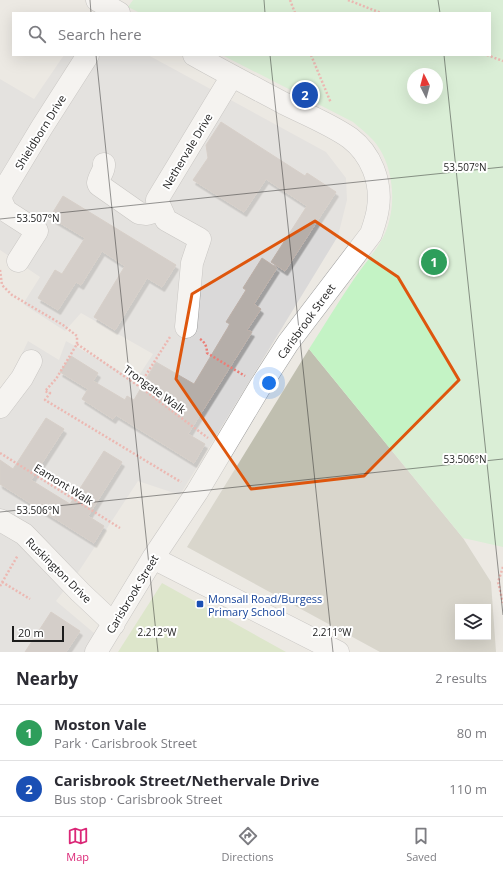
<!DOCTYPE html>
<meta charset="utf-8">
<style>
:root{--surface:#fff;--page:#f2f2f3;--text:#2b2b33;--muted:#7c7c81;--line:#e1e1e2;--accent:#db2777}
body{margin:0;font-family:"Open Sans",sans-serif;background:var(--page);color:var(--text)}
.controls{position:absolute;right:12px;bottom:12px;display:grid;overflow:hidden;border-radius:0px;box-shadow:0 4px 16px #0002}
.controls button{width:36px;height:36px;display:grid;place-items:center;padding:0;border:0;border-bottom:1px solid var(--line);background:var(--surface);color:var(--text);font:20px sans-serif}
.compass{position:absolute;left:407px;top:68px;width:36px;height:36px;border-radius:50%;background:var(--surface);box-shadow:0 4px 16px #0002;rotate:354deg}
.scale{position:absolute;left:12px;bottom:10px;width:52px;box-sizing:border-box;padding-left:4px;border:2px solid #1c1c1c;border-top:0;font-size:11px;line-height:14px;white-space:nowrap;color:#1c1c1c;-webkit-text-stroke:3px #fff;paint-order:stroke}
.you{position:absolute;left:269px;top:383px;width:14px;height:14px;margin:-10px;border:3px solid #fff;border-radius:50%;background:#1a73e8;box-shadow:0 0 0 6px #1a73e833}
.badge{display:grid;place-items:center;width:26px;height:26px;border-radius:50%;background:var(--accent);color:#fff;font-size:13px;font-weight:700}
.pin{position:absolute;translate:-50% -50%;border:2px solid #fff;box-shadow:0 1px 4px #0006}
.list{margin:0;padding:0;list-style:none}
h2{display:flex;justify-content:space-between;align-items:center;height:52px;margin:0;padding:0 16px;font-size:17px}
h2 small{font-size:13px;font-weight:400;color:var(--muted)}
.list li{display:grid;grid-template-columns:26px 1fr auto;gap:12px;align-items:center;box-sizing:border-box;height:56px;padding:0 16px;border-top:1px solid var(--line)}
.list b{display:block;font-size:15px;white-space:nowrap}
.list p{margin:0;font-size:13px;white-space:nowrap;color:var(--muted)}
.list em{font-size:13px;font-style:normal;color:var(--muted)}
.icon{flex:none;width:22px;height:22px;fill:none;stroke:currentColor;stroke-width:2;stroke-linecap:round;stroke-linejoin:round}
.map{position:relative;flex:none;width:503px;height:652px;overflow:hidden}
.search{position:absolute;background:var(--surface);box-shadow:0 4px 16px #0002;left:12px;right:12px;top:12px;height:44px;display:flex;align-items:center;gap:10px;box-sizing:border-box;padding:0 14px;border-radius:0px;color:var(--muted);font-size:15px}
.sheet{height:164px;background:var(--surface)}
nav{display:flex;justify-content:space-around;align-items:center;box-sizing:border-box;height:56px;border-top:1px solid var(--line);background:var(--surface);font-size:11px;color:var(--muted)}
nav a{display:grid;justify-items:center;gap:2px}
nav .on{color:var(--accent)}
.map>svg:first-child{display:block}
</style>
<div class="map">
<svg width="503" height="652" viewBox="0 0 503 652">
<defs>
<filter id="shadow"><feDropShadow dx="2.5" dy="4.5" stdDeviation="0" flood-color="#0004"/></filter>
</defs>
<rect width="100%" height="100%" fill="#ece9e3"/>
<path fill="#dad9d9" d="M 64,55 L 148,55 L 326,152 L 346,178 L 347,200 L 338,236 L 180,495 L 138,481 L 79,571 L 56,601 L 100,638 L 91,652 L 0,652 L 0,395 L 3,393 L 28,341 L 59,360 L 66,341 L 136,380 L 153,354 L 81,313 L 65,331 L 23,304 L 40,277 L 0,250 L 0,79 L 34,99 Z"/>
<path fill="#c0bfb0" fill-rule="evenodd" d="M 309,349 L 463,538 L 491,582 L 496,652 L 380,652 L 187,547 ZM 458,607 L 488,607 L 488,637 L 458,637 Z"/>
<path fill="#cae2ae" d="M 162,583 L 286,652 L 118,652 Z"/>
<path fill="#c4f3c5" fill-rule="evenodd" d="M 133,0 L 503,0 L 503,547 L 463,538 L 309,349 C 324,326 338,302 354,279 C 364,264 379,248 386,231 C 396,206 394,171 379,148 C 373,138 362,130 353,122 L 222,55 L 490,55 L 490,13 L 140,13 L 128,7 ZM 413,74 L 437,74 L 437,98 L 413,98 Z"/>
<path fill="#b5aea9" stroke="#bcafa7" filter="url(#shadow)" d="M 221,122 L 305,176 L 307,173 L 336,192 L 285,271 L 271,262 L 307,206 L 266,179 L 244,212 L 193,180 L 208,158 L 206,145 Z
M 63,196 L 176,265 L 162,287 L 147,278 L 115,330 L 94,317 L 125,266 L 102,251 L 81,285 L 76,282 L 58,310 L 38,298 L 55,270 L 62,274 L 85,238 L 50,217 Z
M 262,258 L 277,268 L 254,304 L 261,309 L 247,330 L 252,332 L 188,434 L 205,444 L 194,463 L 116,415 L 113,419 L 82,399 L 88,389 L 60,372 L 71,356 L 98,373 L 93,381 L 125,400 L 127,396 L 134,400 L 156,362 L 194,384 L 230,324 L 226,322 L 246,290 L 243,288 Z
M 46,418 L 64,429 L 31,480 L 70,504 L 104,451 L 122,462 L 88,516 L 104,526 L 94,543 L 0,484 L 0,460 L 13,469 Z
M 51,612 L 80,631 L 66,652 L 25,652 Z"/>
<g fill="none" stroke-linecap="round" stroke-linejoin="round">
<g stroke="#9d9d9d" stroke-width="23">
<path id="minor" d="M 97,0 L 119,13
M 104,164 C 105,170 99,176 98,183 L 99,185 L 139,213 L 147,214 L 161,210
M 18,261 L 37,231 L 6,211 L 2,203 L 1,195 L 42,127 L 88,55
M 186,327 L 192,263 L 200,239 L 166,220 L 157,200 L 232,76
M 0,407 L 22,378 L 31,361
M 0,520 L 24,534 L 28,538 L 80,592 L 114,624
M 153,558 L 338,652
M 96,652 L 153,558 L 197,492 L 261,385 L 288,343 L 371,234 C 374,225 377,217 378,208 C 382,182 371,154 350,138 C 330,124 307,115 285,104 C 255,88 224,72 194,55"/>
</g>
<path stroke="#eb7d76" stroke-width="2.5" stroke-dasharray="2 2" stroke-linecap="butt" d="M 290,0 L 295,13
M 348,0 L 381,13
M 311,55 L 331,103
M 487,55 L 503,61
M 0,270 L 2,285 L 12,295 L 63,325 L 77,336 L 77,344 L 56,379 L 45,391 L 50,393 L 45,400 L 181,482
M 200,339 C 205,342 207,347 207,353 L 245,376
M 77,344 L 140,387 L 208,438
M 139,386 L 170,337
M 0,453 L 120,528
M 503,567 L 498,582 L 503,603
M 2,582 L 30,599
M 0,586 L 18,555"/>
<use href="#minor" stroke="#fff" stroke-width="22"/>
</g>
<path d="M0 0H503V652H0ZM 315,221 L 398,277 L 459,380 L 364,476 L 251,489 L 176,379 L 192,294 Z" fill="#ece9e3" fill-opacity=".55" fill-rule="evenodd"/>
<path fill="none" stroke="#de560d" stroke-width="3" stroke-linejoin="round" d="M 315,221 L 398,277 L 459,380 L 364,476 L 251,489 L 176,379 L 192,294 Z"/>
<path fill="none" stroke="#1c1c1c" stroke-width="1" stroke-opacity="0.45" d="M 90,0 L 91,13M 264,0 L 265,13M 438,0 L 440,13M 96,55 L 158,652M 270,55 L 333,652M 444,55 L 503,615M 0,219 L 503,167M 0,512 L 503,459"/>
<rect fill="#1a4fb4" stroke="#fff" stroke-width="1.5" x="196" y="600" width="8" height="8" rx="2"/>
<g text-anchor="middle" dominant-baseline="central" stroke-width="4" stroke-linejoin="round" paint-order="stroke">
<g font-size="11" fill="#1c1c1c" stroke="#fff">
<text transform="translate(40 132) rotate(-58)">Shieldborn Drive</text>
<text transform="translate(187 151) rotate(-59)">Nethervale Drive</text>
<text transform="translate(306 321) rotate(-54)">Carisbrook Street</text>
<text transform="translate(155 389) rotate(36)">Trongate Walk</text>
<text transform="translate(64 484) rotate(32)">Eamont Walk</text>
<text transform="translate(59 570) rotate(45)">Ruskington Drive</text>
<text transform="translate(132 594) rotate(-59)">Carisbrook Street</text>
</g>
<g font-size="11" fill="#164399" stroke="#fff" text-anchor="start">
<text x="208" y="598">Monsall Road/Burgess<tspan x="208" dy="13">Primary School</tspan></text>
</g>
</g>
<g font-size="10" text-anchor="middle" fill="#1c1c1c" stroke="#fff" stroke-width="4" stroke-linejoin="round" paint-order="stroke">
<text x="465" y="171">53.507°N</text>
<text x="38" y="222">53.507°N</text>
<text x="465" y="463">53.506°N</text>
<text x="38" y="514">53.506°N</text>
<text x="157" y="636">2.212°W</text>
<text x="332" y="636">2.211°W</text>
</g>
</svg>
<div class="controls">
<button><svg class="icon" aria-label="layers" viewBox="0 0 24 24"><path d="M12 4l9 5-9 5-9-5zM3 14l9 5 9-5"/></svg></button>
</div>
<svg class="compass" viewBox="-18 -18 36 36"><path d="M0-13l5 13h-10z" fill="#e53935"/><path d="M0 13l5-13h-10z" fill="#7c7c81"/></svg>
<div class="scale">20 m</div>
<div class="you"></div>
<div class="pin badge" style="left:434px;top:262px;background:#2e9e5b">1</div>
<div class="pin badge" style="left:305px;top:95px;background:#1a4fb4">2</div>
<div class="search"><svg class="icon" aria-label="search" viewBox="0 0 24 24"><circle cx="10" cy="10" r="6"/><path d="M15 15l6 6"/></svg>Search here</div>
</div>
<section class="sheet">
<h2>Nearby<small>2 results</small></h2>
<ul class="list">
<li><span class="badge" style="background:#2e9e5b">1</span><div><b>Moston Vale</b><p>Park · Carisbrook Street</p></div><em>80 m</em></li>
<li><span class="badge" style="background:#1a4fb4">2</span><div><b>Carisbrook Street/Nethervale Drive</b><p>Bus stop · Carisbrook Street</p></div><em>110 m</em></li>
</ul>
</section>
<nav>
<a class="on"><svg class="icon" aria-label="map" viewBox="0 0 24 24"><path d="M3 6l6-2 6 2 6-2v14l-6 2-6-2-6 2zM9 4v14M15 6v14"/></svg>Map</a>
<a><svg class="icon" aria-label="directions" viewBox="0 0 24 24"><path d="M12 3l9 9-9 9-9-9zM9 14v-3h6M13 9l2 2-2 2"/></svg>Directions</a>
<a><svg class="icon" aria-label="saved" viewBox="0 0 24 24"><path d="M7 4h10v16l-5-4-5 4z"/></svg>Saved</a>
</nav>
